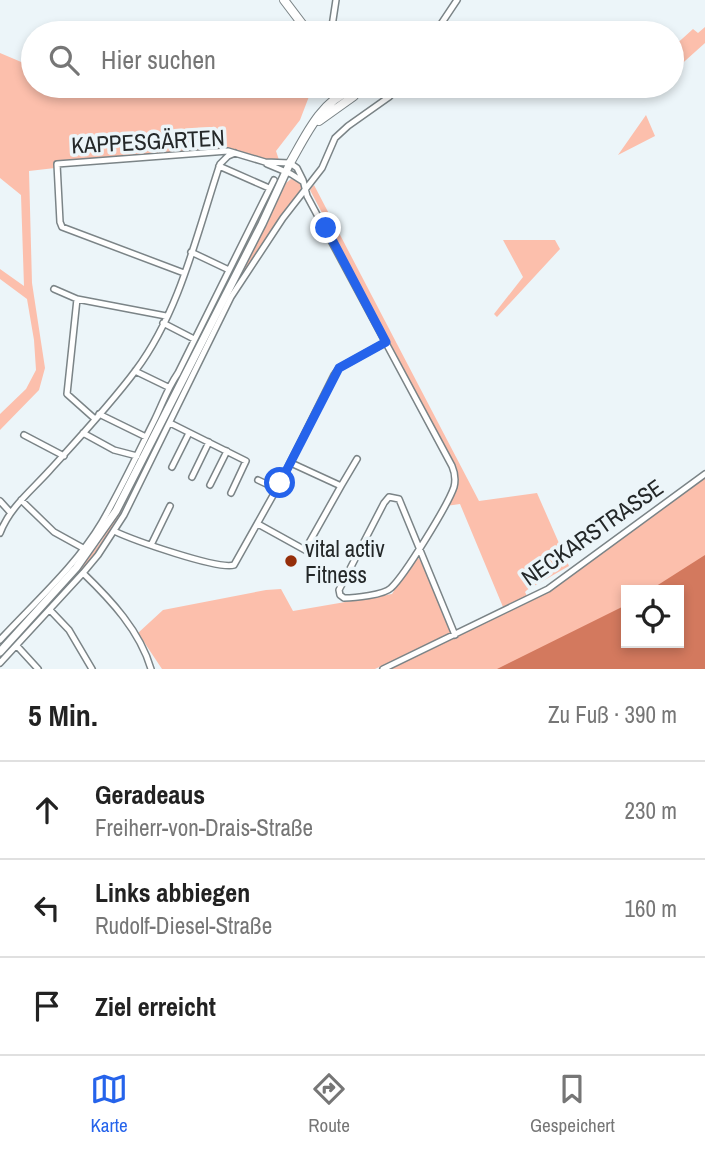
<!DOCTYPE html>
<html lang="de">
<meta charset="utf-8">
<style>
:root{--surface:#fff;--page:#f2f2f2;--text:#222;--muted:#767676;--line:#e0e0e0;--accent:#2563eb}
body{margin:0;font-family:"Archivo Narrow",sans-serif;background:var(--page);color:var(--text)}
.controls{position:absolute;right:21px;bottom:21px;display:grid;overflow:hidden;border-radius:0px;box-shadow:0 4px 10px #0003}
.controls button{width:63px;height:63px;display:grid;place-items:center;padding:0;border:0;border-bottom:2px solid var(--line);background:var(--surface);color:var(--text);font:35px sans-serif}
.stop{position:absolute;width:21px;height:21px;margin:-16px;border:5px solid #2563eb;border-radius:50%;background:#fff}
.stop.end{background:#2563eb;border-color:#fff;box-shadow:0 2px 7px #0008}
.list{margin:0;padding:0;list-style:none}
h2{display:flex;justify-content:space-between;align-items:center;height:91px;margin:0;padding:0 28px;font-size:30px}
h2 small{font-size:23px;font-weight:400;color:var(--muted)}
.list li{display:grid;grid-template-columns:46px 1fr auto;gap:21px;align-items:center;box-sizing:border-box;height:98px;padding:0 28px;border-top:2px solid var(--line)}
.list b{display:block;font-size:26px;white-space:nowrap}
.list p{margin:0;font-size:23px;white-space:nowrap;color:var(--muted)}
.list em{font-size:23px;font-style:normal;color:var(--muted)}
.icon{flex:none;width:38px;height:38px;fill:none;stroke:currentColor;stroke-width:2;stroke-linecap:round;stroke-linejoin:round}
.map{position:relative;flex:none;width:705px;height:669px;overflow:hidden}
.search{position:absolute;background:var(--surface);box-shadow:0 4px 10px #0003;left:21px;right:21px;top:21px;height:77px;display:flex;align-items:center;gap:18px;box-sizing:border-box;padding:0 24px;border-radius:38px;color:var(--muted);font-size:26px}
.sheet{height:385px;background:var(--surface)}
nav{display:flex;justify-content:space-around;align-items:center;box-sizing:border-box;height:98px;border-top:2px solid var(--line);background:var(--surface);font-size:19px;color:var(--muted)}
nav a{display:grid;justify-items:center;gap:4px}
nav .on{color:var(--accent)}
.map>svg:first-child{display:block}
</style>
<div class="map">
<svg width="705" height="669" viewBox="0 0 705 669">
<rect width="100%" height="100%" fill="#ecf5f9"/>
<path fill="#fcbfac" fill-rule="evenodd" d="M 705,27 L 705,43 L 676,69 L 672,68 L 672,48 L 693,29 L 698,33 Z
M 0,53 L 33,67 L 33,86 L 313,86 L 300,120 L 276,151 L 279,160 L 268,161 L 228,149 L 55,162 L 55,168 L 29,171 L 32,283 L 45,368 L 39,390 L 0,430 L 0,414 L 26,389 L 36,370 L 34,340 L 27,299 L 0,279 L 0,269 L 24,286 L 21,195 L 0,178 Z
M 646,115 L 655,136 L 618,155 Z
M 291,179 L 298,181 L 304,188 L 281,216 L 230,295 L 189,383 L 189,376 L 286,183 Z
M 314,185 L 479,501 L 537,493 L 569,566 L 527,590 L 525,592 L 527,596 L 503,607 L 460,504 L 446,506 L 455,488 L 451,459 L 310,190 Z
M 271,189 L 273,191 L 175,387 L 172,389 Z
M 503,240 L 555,240 L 560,249 L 497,317 L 494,314 L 523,277 Z
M 172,410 L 137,482 L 110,533 L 80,574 L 0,661 L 69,583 L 100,543 L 127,499 Z
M 705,477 L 705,635 L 648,669 L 388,669 L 549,591 ZM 626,590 L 679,590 L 679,643 L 626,643 Z
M 417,556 L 424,566 L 454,632 L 375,669 L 162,669 L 138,633 L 163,610 L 266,590 L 281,589 L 293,611 L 386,595 L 392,594 L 414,558 Z"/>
<path fill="#d3795e" d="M 705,555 L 705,669 L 497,669 L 626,605 L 626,643 L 679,643 L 679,590 L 650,590 Z"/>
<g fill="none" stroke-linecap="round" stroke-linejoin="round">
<g stroke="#7b8487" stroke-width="8">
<path id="minor" d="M 331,33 L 336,0
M 435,33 L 457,0
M 267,164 L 291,174 L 302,181
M 219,166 L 269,188
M 191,252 L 229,270
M 184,273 L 62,227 L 60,222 L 57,164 L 228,151 L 265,162 L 290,163 L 297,168 L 303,180 L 307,196 L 452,466 C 455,473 456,479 454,487 C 448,505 405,575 391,588 C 384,595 354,598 344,598 L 340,595 L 339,590 L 384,503 L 389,497 L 399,499 L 455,635
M 54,289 L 77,299
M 163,323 L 194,339
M 135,371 L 168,387
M 99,414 L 146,437
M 95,419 L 67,394 L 77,299 L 166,316
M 170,423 L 246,461 L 231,493
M 83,433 L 114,450 L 137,456
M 24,435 L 64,456
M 172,467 L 189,433
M 192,477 L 209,442
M 258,480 L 277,489
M 210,485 L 227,451
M 341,486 L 357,459
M 21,500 L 54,532 L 83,548
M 0,501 L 10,512
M 258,524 L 305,550 L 341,486 L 291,463
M 114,531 C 133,540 218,570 234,565 L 280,483 L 334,375 L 339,368 L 386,342
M 0,533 C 10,507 31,491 49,471 C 79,438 110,405 136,370 C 180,311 197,233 220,164 L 228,156 L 235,153
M 151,545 L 170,506
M 83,573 C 111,600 140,631 151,669
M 50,610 L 69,630 L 92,669
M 0,640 C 35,602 76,566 102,522 C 121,489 137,455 154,421 C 162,405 167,389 178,373 L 274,180
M 17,646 L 38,669
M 0,663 L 83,573 L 98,555 L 124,515 L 231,297 L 283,218 L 322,168 L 335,138 L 348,126 L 389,97 L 399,86
M 383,669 L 548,589 L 705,474"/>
</g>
<g stroke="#7b8487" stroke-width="10">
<path id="tertiary" d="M 0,652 L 76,568 L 116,511 L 262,224 L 290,163"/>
</g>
<g stroke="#7b8487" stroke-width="10">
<path id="secondary" d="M 284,0 L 309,33
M 319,121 L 354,96 L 347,86
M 290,163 C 305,137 321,101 350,91"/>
</g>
<use href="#minor" stroke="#fff" stroke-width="5"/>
<use href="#tertiary" stroke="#fff" stroke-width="7"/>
<use href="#secondary" stroke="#fff" stroke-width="8"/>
</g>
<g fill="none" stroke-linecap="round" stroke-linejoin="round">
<path stroke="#2563eb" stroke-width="9" d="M 280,483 L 339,368 L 386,342 L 326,228"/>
</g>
<circle fill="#952e0a" stroke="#ecf5f9" stroke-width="2.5" cx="291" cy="561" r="7"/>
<g text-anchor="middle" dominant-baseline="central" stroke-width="7" stroke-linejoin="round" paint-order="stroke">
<g font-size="23" fill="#242829" stroke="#ecf5f9">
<text transform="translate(148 141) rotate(-3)">KAPPESGÄRTEN</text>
<text transform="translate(592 532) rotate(-35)">NECKARSTRASSE</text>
</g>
<g font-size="23" fill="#242829" stroke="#ecf5f9" text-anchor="start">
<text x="305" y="548">vital activ<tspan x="305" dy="26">Fitness</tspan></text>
</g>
</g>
</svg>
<div class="controls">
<button><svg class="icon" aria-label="locate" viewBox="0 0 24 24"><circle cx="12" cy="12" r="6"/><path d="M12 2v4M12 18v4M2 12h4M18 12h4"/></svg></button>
</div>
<div class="stop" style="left:280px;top:483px"></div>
<div class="stop end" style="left:326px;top:228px"></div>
<div class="search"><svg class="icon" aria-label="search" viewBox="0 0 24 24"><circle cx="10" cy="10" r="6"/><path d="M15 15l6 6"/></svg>Hier suchen</div>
</div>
<section class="sheet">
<h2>5 Min.<small>Zu Fuß · 390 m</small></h2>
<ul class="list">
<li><svg class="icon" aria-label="ahead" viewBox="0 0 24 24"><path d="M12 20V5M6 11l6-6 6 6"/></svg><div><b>Geradeaus</b><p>Freiherr-von-Drais-Straße</p></div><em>230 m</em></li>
<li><svg class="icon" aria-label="left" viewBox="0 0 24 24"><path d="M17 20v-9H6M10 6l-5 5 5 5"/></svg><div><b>Links abbiegen</b><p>Rudolf-Diesel-Straße</p></div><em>160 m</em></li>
<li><svg class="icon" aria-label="arrive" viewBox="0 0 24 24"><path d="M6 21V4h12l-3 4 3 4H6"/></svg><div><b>Ziel erreicht</b></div></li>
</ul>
</section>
<nav>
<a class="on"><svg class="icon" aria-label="map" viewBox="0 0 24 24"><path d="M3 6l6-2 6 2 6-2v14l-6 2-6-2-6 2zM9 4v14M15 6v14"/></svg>Karte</a>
<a><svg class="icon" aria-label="directions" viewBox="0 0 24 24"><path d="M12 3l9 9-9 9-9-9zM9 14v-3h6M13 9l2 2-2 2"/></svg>Route</a>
<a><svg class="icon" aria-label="saved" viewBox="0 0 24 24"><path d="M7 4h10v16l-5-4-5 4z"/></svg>Gespeichert</a>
</nav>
